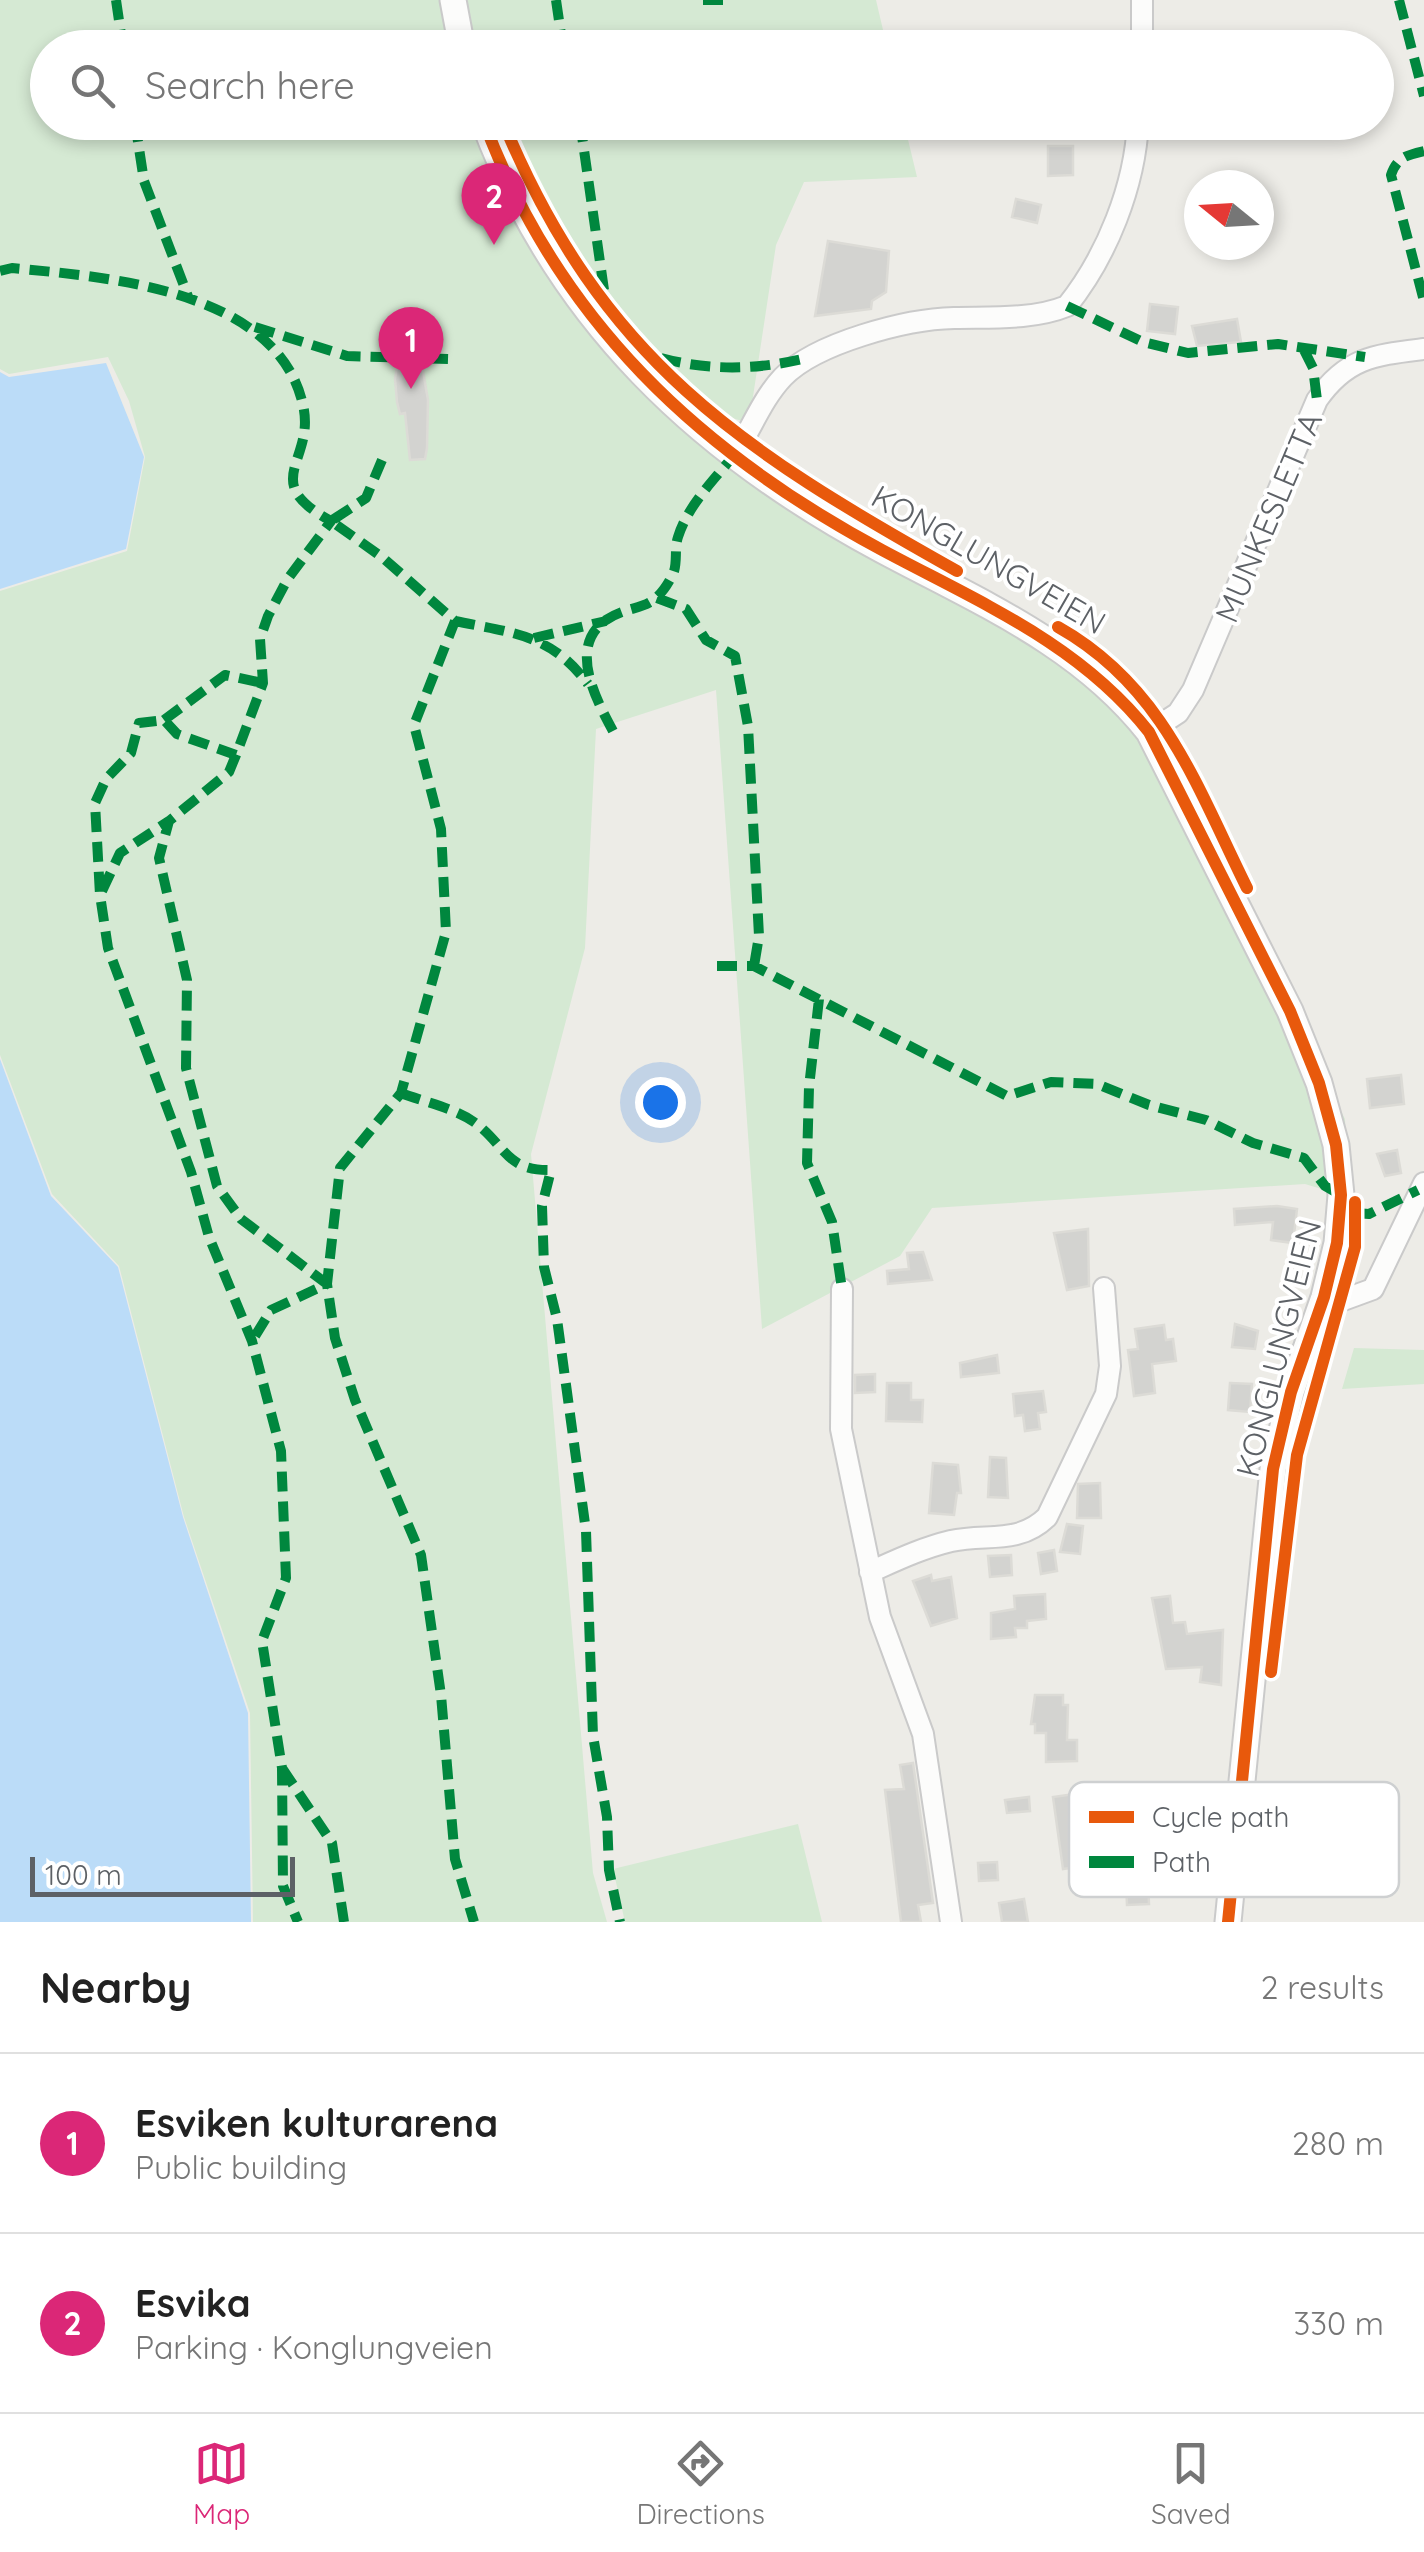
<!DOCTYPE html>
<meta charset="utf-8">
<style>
:root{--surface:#fff;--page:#f2f2f2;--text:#222;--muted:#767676;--line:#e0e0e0;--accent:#db2777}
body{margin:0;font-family:Quicksand,sans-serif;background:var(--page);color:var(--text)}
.compass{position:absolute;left:1184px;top:170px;width:90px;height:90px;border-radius:50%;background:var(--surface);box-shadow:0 5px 15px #0003;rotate:288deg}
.scale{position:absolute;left:30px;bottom:25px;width:265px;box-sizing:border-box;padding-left:10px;border:5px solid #5d6166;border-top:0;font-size:28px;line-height:35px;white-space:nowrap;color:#5d6166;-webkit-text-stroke:8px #fff;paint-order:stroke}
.you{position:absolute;left:660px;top:1102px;width:35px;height:35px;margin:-25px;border:8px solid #fff;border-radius:50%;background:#1a73e8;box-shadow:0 0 0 15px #1a73e833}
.badge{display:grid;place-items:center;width:65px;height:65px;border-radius:50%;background:var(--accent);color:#fff;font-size:32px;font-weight:700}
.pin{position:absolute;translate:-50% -82px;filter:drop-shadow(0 2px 5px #0008)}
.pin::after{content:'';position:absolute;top:52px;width:35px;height:30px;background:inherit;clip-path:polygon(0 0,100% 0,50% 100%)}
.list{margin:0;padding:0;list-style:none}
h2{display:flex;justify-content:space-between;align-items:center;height:130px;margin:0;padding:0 40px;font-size:42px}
h2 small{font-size:32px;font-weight:400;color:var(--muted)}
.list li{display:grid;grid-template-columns:65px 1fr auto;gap:30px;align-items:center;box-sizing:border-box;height:180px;padding:0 40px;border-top:2px solid var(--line)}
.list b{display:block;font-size:38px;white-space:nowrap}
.list p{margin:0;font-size:32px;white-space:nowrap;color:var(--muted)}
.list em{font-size:32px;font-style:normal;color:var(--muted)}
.icon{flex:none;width:55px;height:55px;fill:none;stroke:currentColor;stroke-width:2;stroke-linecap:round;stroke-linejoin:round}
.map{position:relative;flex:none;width:1424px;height:1922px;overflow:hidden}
.search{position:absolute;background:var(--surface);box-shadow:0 5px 15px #0003;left:30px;right:30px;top:30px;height:110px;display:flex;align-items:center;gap:25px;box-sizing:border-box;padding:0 35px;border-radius:55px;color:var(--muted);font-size:38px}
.sheet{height:490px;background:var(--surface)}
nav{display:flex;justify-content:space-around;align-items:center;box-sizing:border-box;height:140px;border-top:2px solid var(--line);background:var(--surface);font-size:28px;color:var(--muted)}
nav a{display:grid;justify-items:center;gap:5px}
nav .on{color:var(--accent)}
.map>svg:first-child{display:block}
</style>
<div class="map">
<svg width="1424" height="1922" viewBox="0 0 1424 1922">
<rect width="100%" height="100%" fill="#edece7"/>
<path fill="#d5e9d3" d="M 0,0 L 876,0 L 887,47 L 48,48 L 48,122 L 904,123 L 917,177 L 804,182 L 776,245 L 749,423 L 701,409 L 613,344 L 688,416 L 1062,644 L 1168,775 L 1345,1119 L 1348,1197 L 1305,1184 L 932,1208 L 900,1256 L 762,1329 L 716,690 L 596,729 L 585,948 L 531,1154 L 593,1873 L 607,1922 L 253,1922 L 250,1713 L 184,1517 L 119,1266 L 52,1194 L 0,1055 L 0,591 L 127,551 L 145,457 L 129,401 L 108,357 L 9,374 L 0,369 Z
M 1354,1348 L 1424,1350 L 1424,1384 L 1342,1389 Z
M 798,1824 L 822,1922 L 625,1922 L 613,1869 Z"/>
<path fill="#bbdcf8" d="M 106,363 L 144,457 L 126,549 L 0,589 L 0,372 L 9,377 Z
M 0,1059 L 51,1196 L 118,1267 L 183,1517 L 248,1713 L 251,1922 L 0,1922 Z"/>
<path fill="#d3d3d0" stroke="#dcdbd6" stroke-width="2.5" d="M 1048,146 L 1073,146 L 1073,175 L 1048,176 Z
M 1016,199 L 1041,205 L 1037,223 L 1012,217 Z
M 828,241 L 889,251 L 886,292 L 872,301 L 871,309 L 815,316 Z
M 1150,304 L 1178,307 L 1175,334 L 1147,331 Z
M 1237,319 L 1241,342 L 1197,346 L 1192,326 Z
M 422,365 L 428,400 L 427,448 L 425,459 L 410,460 L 405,413 L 400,414 L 397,402 L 395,379 L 397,367 Z
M 1401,1075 L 1404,1104 L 1370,1108 L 1367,1079 Z
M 1397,1150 L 1401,1173 L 1385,1176 L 1377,1154 Z
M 1277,1206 L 1297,1209 L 1293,1243 L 1271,1240 L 1273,1222 L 1235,1225 L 1234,1209 Z
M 1088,1229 L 1089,1286 L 1067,1290 L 1054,1233 Z
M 923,1252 L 932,1280 L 888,1284 L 887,1271 L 909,1269 L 907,1253 Z
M 1235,1324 L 1258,1331 L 1255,1349 L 1232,1347 Z
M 1164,1325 L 1166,1340 L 1173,1339 L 1176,1361 L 1152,1364 L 1155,1393 L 1134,1396 L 1128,1350 L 1138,1349 L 1135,1329 Z
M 997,1355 L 999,1373 L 961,1377 L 960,1363 Z
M 875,1374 L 875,1392 L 855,1393 L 855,1375 Z
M 887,1383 L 911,1383 L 911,1400 L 923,1400 L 922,1422 L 886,1421 Z
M 1230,1383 L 1252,1384 L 1250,1412 L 1228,1410 Z
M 1043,1391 L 1046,1412 L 1038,1413 L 1040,1429 L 1025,1431 L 1023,1415 L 1015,1416 L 1013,1394 Z
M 990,1457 L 1006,1458 L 1008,1498 L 988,1497 Z
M 933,1463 L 958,1465 L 961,1493 L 957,1493 L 954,1515 L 929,1513 Z
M 1100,1483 L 1101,1518 L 1077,1518 L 1078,1484 Z
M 1067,1524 L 1083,1526 L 1080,1554 L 1060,1552 Z
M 1054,1550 L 1057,1571 L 1041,1574 L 1038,1553 Z
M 1011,1555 L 1012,1575 L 990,1577 L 988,1556 Z
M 931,1575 L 932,1581 L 951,1577 L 957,1618 L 931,1626 L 913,1581 Z
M 1045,1594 L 1046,1619 L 1027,1621 L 1027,1628 L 1015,1628 L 1016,1637 L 991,1639 L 991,1613 L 1015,1609 L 1014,1596 Z
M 1170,1596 L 1173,1623 L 1185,1622 L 1187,1634 L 1223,1630 L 1221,1685 L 1200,1682 L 1202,1667 L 1166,1669 L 1152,1598 Z
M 1035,1695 L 1063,1695 L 1063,1705 L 1068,1705 L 1067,1740 L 1077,1740 L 1077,1761 L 1046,1762 L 1046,1733 L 1035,1733 L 1035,1724 L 1031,1724 Z
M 913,1763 L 933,1903 L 918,1905 L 921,1922 L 901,1922 L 885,1790 L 904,1789 L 900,1765 Z
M 1082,1793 L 1086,1824 L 1091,1824 L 1091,1865 L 1063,1869 L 1053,1797 Z
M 1029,1797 L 1030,1811 L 1007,1813 L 1005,1800 Z
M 997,1862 L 998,1880 L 979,1881 L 978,1863 Z
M 1148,1881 L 1149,1904 L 1127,1905 L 1126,1882 Z
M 1024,1899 L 1028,1922 L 1002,1922 L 999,1903 Z"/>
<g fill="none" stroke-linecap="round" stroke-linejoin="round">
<g stroke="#cacaca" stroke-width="24">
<path id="minor" d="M 1142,48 L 1142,0
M 734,455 C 751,430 762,399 783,377 C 816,343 906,319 954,318 C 990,317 1033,320 1067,306 C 1107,256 1135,186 1138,122
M 1149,732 L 1178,713 L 1193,690 L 1317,400 C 1347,357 1375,355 1424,349
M 842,1289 L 841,1429 L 880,1617 L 923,1734 L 951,1922
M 1324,1297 L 1343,1300 L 1373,1289 L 1424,1183
M 870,1572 C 897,1560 922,1548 951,1541 C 987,1533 1018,1545 1047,1517 L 1106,1394 L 1110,1366 L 1104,1288"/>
</g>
<g stroke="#cacaca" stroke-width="29">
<path id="tertiary" d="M 453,0 L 462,48
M 484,122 C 558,320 699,452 882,550 C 979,602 1080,644 1149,732 L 1290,1011 L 1319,1083 L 1336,1145 L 1341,1195 L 1337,1243 L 1324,1297 L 1291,1392 L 1273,1469 L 1228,1922"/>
</g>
<use href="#minor" stroke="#fcfcfb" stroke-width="20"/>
<use href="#tertiary" stroke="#fcfcfb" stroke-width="25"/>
<path stroke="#00873e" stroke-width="10" stroke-dasharray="20 10" stroke-linecap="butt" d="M 116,0 L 123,48
M 556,0 L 563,48
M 703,0 L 727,0
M 1399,0 L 1424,96
M 135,122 L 144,181 L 189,299
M 580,122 L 604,290
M 1424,151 C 1407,155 1397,157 1391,175 L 1424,301
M 0,271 L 12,268 C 106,277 277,289 303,405 C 316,462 257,481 331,521 L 287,580 L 268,616 L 260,639 L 263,683 L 236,755 L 177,734 L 164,720 L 139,723 L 131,753 L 106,779 L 95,803 L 100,895 L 108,948 L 191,1172 L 209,1237 L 252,1341 L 281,1451 L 286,1578 L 262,1641 L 282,1768 L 283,1886 L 298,1922
M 1067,306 L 1143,342 L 1188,353 L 1278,344 L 1365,357
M 255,327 L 347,356 L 448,359
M 1304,350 L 1313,368 L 1317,400
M 661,358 C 709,371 758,370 807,358
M 382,460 L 366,498 L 331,521 L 382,557 L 455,621 L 414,725 L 441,829 L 446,932 L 401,1093 L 340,1168 L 327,1284 L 335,1338 L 355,1400 L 421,1555 L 441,1695 L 455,1859 L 474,1922
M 657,598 L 686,609 L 706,640 L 735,656 L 748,726 L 759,936 L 754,966
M 455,621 C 513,633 551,634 588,684
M 534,638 L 606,621
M 164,720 L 225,675 L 263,683
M 613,731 C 597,701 567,647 606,620 C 635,601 652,616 673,574 C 678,563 674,549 678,537 C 688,505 714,480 734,455
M 236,755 L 229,772 L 169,821 L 159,858 L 187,980 L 186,1068 L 217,1186 L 241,1219 L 327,1284 L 271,1310 L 252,1341
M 102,891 L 120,853 L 169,821
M 717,966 L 754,966 L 1007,1096 L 1051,1082 L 1097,1084 L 1149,1105 L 1206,1120 L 1253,1143 L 1304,1158 L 1325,1186 L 1341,1195
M 819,999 L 809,1087 L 807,1163 L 832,1222 L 842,1289
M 401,1093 C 424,1102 454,1108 474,1122 C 506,1145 505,1171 551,1170 L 542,1206 L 544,1267 L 557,1319 L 586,1531 L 593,1736 L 607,1817 L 609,1870 L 620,1922
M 1355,1213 L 1369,1214 L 1418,1190
M 282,1768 L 332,1843 L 344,1922"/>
<g stroke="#fff" stroke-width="19">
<path id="cycleway" d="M 484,122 C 558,320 699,452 882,550 C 979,602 1080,644 1149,732 L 1290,1011 L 1319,1083 L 1336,1145 L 1341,1195 L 1337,1243 L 1324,1297 L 1291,1392 L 1273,1469 L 1228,1922
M 503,122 C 602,361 741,450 957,571
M 1058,627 C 1163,686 1196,785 1247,888
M 1271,1672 L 1297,1455 L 1355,1247 L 1355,1202"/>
</g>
<use href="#cycleway" stroke="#e8590c" stroke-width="12"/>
</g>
<g text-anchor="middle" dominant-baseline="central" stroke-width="8" stroke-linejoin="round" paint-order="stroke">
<g font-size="32" fill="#5d6166" stroke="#fff">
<text transform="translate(1268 517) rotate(-67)">MUNKESLETTA</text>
<text transform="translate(989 559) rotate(30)">KONGLUNGVEIEN</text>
<text transform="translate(1278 1348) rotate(-76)">KONGLUNGVEIEN</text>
</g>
</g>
<rect x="1069" y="1782" width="330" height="115" rx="15" fill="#fff" stroke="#ced0d1" stroke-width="2.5"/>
<rect x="1089" y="1811" width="45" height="12" fill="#e8590c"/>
<rect x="1089" y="1856" width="45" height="12" fill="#00873e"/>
<g font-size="28" fill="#5d6166">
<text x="1152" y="1827">Cycle path</text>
<text x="1152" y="1872">Path</text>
</g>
</svg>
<svg class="compass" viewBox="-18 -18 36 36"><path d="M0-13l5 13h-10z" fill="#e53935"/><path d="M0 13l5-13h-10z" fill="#767676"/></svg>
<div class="scale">100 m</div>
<div class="you"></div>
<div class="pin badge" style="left:411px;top:389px">1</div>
<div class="pin badge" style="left:494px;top:245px">2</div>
<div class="search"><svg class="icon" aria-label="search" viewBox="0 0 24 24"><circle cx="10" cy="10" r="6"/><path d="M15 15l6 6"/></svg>Search here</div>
</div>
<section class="sheet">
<h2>Nearby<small>2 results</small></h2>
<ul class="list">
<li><span class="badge">1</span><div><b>Esviken kulturarena</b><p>Public building</p></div><em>280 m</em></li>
<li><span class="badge">2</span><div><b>Esvika</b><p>Parking · Konglungveien</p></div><em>330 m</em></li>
</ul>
</section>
<nav>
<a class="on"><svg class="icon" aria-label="map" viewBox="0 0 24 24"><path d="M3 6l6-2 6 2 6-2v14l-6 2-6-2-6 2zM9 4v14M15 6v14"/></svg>Map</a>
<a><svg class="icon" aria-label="directions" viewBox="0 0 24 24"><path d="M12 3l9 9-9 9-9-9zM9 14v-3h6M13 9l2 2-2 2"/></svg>Directions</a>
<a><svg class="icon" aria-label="saved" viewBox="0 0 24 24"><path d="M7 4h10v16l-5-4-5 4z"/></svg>Saved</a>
</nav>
